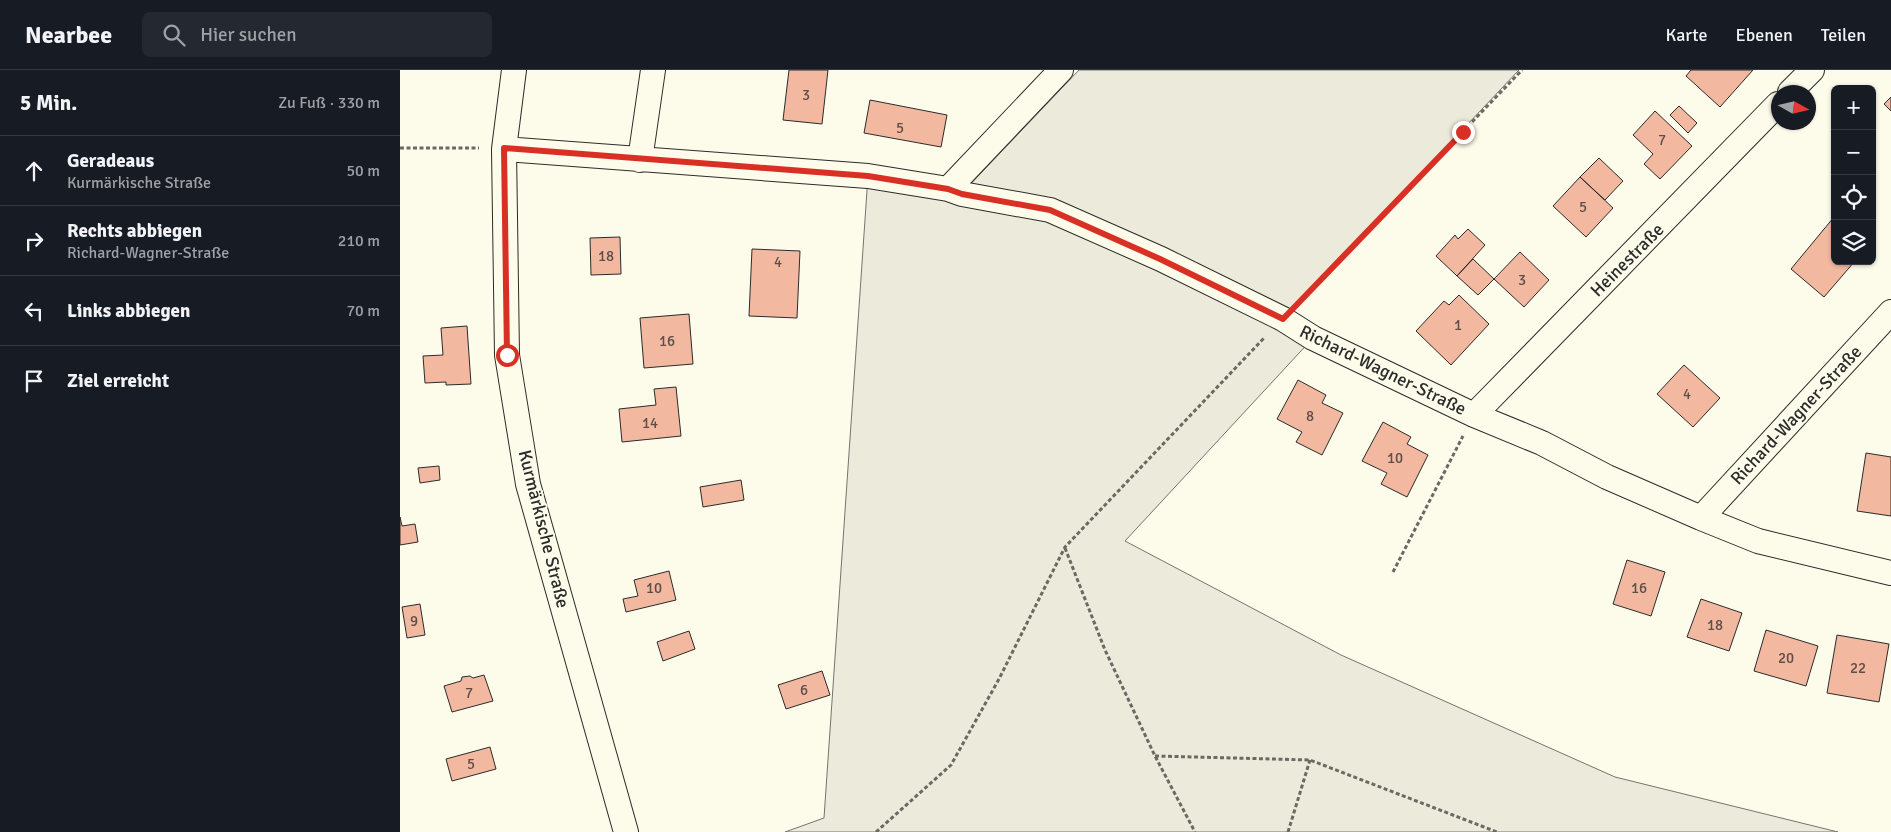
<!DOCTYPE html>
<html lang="de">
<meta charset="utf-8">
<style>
:root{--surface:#171b24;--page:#242831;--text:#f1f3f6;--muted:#9ea1a6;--line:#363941}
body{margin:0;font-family:Signika,sans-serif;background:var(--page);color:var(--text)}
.controls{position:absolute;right:15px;top:15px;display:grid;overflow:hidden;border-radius:8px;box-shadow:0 1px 4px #0004}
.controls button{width:45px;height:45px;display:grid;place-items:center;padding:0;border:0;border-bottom:1px solid var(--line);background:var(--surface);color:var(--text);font:25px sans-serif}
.compass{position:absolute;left:1371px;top:15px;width:45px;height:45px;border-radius:50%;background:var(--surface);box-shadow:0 1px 4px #0004;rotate:98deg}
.stop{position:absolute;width:15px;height:15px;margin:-11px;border:4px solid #d93025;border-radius:50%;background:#fff}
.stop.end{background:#d93025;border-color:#fff;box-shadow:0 1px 5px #0008}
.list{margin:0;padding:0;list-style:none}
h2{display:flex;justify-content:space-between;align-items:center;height:65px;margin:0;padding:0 20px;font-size:21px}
h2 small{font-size:16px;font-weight:400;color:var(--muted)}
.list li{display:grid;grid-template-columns:32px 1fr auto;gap:15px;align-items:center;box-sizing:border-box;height:70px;padding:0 20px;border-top:1px solid var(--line)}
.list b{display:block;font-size:19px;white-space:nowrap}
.list p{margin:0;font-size:16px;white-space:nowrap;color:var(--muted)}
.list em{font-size:16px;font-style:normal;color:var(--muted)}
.icon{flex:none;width:28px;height:28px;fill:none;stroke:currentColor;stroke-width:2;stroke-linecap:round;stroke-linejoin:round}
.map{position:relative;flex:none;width:1491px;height:762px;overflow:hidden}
header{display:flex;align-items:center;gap:30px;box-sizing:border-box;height:70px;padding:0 25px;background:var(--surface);border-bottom:1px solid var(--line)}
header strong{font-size:24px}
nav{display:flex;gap:28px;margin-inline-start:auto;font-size:18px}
.search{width:350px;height:45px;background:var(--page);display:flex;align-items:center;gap:12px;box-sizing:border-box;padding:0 18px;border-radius:8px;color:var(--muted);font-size:19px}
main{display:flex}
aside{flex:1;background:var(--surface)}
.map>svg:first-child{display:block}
</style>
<header>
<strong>Nearbee</strong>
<div class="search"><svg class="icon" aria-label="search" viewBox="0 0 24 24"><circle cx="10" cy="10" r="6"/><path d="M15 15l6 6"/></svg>Hier suchen</div>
<nav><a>Karte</a><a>Ebenen</a><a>Teilen</a></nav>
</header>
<main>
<aside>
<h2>5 Min.<small>Zu Fuß · 330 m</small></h2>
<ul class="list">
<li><svg class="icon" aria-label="ahead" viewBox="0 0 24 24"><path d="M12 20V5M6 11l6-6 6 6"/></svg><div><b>Geradeaus</b><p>Kurmärkische Straße</p></div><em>50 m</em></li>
<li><svg class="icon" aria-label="right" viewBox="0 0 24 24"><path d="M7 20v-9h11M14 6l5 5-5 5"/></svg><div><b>Rechts abbiegen</b><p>Richard-Wagner-Straße</p></div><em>210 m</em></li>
<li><svg class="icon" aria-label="left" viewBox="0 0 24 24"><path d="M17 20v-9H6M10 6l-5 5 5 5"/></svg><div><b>Links abbiegen</b></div><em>70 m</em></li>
<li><svg class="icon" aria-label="arrive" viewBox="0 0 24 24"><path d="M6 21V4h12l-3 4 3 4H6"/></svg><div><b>Ziel erreicht</b></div></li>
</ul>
</aside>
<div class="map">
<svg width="1491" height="762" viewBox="0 0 1491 762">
<rect width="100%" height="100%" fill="#fdfbea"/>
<path fill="#ecebdb" stroke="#74746e" d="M 679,0 L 1119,0 L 883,249 L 913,268 L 725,471 L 941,585 L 1215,707 L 1438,762 L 385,762 L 424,748 L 468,106 L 562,123 Z"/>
<path fill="#f2b8a0" stroke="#2b2b2b" d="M 389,0 L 428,0 L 422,54 L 383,50 Z
M 1291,0 L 1353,0 L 1320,37 L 1286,6 Z
M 1491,27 L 1491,41 L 1484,34 Z
M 470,30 L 547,45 L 541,77 L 464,63 Z
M 1279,36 L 1297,53 L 1288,63 L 1270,45 Z
M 1255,41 L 1292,76 L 1260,109 L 1244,94 L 1253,84 L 1233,65 Z
M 1199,88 L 1223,111 L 1205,130 L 1180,107 Z
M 1180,107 L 1213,138 L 1186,167 L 1153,136 Z
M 1434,147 L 1435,191 L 1455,191 L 1424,227 L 1391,199 Z
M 1068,159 L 1085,175 L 1057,206 L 1036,186 L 1055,165 L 1058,169 Z
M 220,167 L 221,204 L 191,205 L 190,168 Z
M 352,179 L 400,181 L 397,248 L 349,246 Z
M 1120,182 L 1149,210 L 1124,237 L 1094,209 Z
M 1073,189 L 1094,209 L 1078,225 L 1057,206 Z
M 1059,225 L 1089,254 L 1051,295 L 1016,261 L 1044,231 L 1049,235 Z
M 289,244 L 293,294 L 244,298 L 240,248 Z
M 67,256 L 71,314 L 46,315 L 46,312 L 25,313 L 23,286 L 43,285 L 41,258 Z
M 1284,295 L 1320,328 L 1293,357 L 1257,324 Z
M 898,310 L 926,325 L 922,333 L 943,343 L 922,385 L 896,372 L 902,362 L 877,349 Z
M 276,317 L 281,366 L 222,372 L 219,339 L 256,335 L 254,319 Z
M 983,352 L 1011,367 L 1007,374 L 1028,385 L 1007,427 L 981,414 L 987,403 L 962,391 Z
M 1466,383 L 1491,387 L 1491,446 L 1457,441 Z
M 39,396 L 40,410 L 20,413 L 18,398 Z
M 341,410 L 344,430 L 303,437 L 300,417 Z
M 0,447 L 2,456 L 15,454 L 18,472 L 0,475 Z
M 1227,490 L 1265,502 L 1251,546 L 1213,534 Z
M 269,501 L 276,530 L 226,542 L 223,529 L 238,526 L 234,510 Z
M 1301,529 L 1342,543 L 1329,581 L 1287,567 Z
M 20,534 L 25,565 L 7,568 L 2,537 Z
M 1366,560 L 1418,576 L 1406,616 L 1354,601 Z
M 289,561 L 295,579 L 263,591 L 257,572 Z
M 1437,565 L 1489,574 L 1479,632 L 1427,623 Z
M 422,601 L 430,625 L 386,639 L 378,615 Z
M 84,605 L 93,631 L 52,642 L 44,616 L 61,611 L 62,607 L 70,606 L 73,608 Z
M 90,677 L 96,699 L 52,711 L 46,689 Z"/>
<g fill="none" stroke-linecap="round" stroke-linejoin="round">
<g stroke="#2b2b2b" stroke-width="26">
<path id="minor" d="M 114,0 L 104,79 L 107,285 L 128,414 L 226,762
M 1390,22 L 1412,0
M 104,79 L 468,106 L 548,119 L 562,124 L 650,140 L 761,189 L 883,249 L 913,268 L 1074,345 L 1142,373 L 1207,407 L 1301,448 L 1358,471 L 1491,503
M 240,90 L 253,0
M 548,119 L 661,0
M 1074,345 L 1378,34
M 1301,448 L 1491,242"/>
</g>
<path stroke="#6a6964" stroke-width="3" stroke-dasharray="4 2.5" stroke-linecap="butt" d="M 0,78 L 79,78
M 901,230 L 1122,0
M 665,478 L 705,580 L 755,686 L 795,762
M 993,502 L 1063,366
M 755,686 L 910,690 L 1097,762
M 476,762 L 551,695 L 599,609 L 665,477 L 865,267
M 888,762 L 910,690"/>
<use href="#minor" stroke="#fdfbea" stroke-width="24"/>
</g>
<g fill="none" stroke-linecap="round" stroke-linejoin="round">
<path stroke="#d93025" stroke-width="6" d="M 107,285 L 104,78 L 468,106 L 548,119 L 562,124 L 650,140 L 760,189 L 883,249 L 1063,62"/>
</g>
<g text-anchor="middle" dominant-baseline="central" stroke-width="4" stroke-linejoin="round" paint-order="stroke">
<g font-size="15" fill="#5d4e48">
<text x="406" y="25">3</text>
<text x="500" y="58">5</text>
<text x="1262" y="70">7</text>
<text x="1183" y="137">5</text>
<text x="206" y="186">18</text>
<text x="378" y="192">4</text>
<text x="1122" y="210">3</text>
<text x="1058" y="255">1</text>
<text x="267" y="271">16</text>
<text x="1287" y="324">4</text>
<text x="910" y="346">8</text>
<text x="250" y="353">14</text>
<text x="995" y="388">10</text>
<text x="254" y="518">10</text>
<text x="1239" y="518">16</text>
<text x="14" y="551">9</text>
<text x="1315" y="555">18</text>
<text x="1386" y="588">20</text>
<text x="1458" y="598">22</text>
<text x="404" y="620">6</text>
<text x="69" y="623">7</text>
<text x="71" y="694">5</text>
</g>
<g font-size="18" fill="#2b2b2b" stroke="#fdfbea">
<text transform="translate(1227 190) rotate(-45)">Heinestraße</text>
<text transform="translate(983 300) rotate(26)">Richard-Wagner-Straße</text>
<text transform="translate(1396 345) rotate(-47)">Richard-Wagner-Straße</text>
<text transform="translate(144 459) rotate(76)">Kurmärkische Straße</text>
</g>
</g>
</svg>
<div class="controls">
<button>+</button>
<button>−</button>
<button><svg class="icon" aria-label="locate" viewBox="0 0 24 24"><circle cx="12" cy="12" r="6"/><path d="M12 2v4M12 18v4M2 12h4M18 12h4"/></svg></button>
<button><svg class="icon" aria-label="layers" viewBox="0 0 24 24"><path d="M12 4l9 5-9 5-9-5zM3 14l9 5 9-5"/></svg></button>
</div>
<svg class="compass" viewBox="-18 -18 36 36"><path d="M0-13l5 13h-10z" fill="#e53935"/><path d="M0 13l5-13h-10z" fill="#9ea1a6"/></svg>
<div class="stop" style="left:107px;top:285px"></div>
<div class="stop end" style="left:1063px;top:62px"></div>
</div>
</main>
